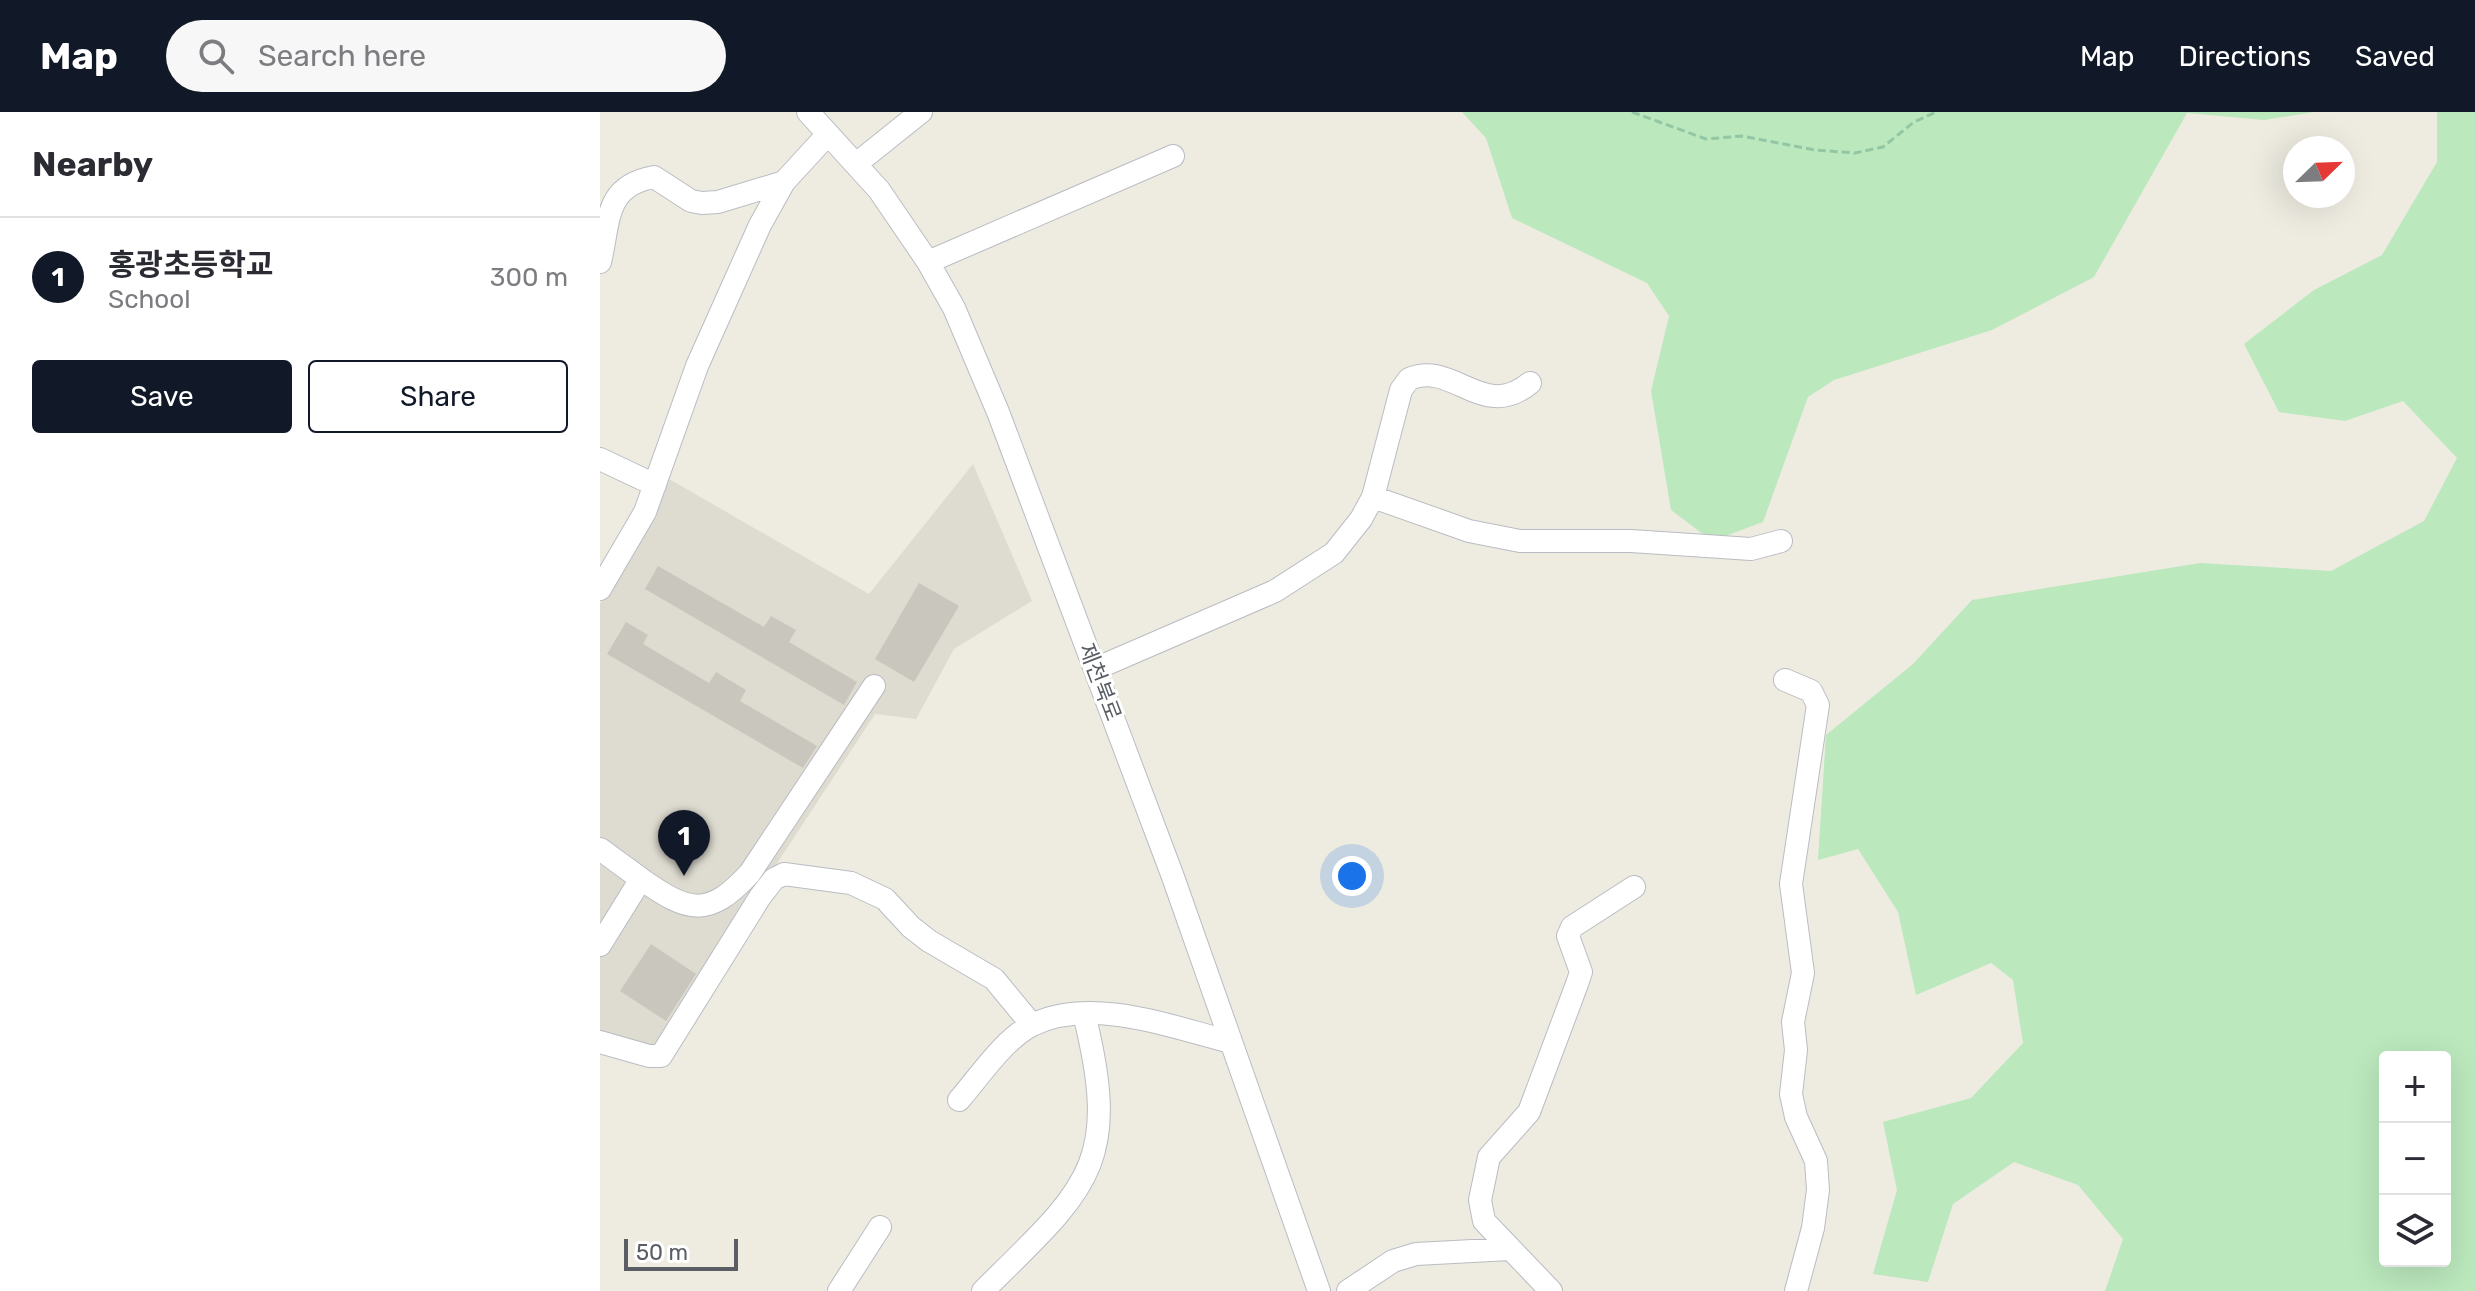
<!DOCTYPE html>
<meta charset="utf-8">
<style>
:root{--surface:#fff;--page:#f7f7f7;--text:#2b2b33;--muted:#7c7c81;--line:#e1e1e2;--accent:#111827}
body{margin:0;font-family:Rubik,"Noto Sans KR",sans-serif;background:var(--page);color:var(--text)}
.controls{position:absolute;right:24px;bottom:24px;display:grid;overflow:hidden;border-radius:8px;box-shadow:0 8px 32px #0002}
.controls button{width:72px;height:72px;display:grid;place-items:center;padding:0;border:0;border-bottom:2px solid var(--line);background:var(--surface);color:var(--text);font:40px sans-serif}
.compass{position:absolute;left:1683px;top:24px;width:72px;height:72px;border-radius:50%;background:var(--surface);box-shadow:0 8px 32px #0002;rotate:67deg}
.scale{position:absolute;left:24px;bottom:20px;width:114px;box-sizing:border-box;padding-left:8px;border:4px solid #5a5e64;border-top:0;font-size:22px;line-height:28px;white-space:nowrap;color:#5a5e64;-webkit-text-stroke:6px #fff;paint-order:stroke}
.you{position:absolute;left:752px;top:764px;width:28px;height:28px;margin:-20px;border:6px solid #fff;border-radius:50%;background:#1a73e8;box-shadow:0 0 0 12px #1a73e833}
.badge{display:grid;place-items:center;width:52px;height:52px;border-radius:50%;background:var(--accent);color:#fff;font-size:26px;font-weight:700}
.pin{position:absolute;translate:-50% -66px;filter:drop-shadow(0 2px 4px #0008)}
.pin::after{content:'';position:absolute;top:42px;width:28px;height:24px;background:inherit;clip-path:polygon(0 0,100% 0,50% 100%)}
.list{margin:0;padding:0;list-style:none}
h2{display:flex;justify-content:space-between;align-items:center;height:104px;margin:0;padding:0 32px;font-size:34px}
h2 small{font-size:26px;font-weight:400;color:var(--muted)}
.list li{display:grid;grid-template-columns:52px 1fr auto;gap:24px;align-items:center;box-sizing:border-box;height:120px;padding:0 32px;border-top:2px solid var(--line)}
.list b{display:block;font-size:30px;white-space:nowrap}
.list p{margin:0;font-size:26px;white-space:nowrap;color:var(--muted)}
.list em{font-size:26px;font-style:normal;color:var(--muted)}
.actions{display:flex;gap:16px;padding:24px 32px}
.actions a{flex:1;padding:18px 0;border:2px solid var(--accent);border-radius:8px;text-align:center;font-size:28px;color:var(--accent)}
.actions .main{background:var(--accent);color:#fff}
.icon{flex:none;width:44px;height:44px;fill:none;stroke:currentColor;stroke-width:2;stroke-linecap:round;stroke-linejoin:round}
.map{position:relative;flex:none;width:1875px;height:1179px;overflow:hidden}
header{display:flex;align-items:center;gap:48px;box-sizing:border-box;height:112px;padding:0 40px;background:var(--accent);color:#fff}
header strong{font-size:38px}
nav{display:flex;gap:44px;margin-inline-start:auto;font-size:28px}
.search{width:560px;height:72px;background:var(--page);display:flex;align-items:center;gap:20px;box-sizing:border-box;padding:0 28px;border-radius:44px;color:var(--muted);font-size:30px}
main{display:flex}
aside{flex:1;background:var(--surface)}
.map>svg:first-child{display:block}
</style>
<header>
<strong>Map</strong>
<div class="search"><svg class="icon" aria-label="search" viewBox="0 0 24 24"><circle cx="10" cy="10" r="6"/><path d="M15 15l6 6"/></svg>Search here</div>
<nav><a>Map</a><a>Directions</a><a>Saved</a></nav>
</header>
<main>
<aside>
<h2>Nearby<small></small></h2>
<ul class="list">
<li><span class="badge">1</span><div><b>홍광초등학교</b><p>School</p></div><em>300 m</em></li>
</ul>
<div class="actions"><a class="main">Save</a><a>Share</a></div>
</aside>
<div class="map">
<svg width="1875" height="1179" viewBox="0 0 1875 1179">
<rect width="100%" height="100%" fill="#eeece1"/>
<path fill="#dedbd0" d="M 373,352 L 432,489 L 354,537 L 316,607 L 275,602 L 52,942 L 0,921 L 0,492 L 69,367 L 269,482 Z"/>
<path fill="#bbe8bd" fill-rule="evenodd" d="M 862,0 L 1714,0 L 1664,8 L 1587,1 L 1494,165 L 1392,218 L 1234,268 L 1208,285 L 1163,410 L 1112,429 L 1071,398 L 1051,279 L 1069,204 L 1047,171 L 912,106 L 886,26 Z
M 1837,0 L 1875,0 L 1875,1179 L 1505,1179 L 1523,1127 L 1478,1073 L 1414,1050 L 1353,1092 L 1328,1170 L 1273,1162 L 1297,1078 L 1283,1010 L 1371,986 L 1423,931 L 1413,868 L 1391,851 L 1316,883 L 1298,800 L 1258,737 L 1218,748 L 1226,623 L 1313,552 L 1372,488 L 1600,451 L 1731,459 L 1824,409 L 1857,346 L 1803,289 L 1745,309 L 1679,300 L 1644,232 L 1714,178 L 1782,143 L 1837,50 ZM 1785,945 L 1845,945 L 1845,1149 L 1785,1149 Z"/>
<path fill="#c9c6be" d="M 58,454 L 164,515 L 171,504 L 196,518 L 189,530 L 257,570 L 244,593 L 45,477 Z
M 319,471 L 359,494 L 314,570 L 275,547 Z
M 26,510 L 48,523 L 43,532 L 109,571 L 116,560 L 146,578 L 140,589 L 217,634 L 203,656 L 7,542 Z
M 51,832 L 96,862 L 66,909 L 20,879 Z"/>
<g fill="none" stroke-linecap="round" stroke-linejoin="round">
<g stroke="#b9bcc2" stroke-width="24">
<path id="minor" d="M 208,0 L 279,78 L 328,150 L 354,196 L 398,300 L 573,765 L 719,1179
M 256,52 L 321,0
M 0,150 C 10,109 4,74 54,65 L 91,89 L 102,91 L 118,90 L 184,70
M 328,150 L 573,44
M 0,347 L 55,373
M 773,385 L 869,419 L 920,429 L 1031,429 L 1151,437 L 1181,429
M 0,477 L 45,400 L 97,254 L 160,113 L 184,70 L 228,22
M 495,557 L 675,479 L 734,441 L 761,407 L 773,385 L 801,278 L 809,267 C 853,248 883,310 930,271
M 1185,568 L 1211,579 L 1218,593 L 1191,772 L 1203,861 L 1193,910 L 1196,938 L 1191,982 L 1196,1005 L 1216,1049 L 1218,1078 L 1213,1116 L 1196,1179
M 0,737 L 41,767
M 0,833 L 41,767 C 88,800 108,807 150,761 L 274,574
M 0,930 L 49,944 L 61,944 L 160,785 L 174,767 L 184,762 L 251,771 L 285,787 L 311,815 L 329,829 L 394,867 L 432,913
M 359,988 C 380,964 403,928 432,913 C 492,884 571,915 631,930
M 239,1179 L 280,1115
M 383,1179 C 487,1076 522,1054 484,902
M 748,1179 L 793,1149 L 816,1142 L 910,1137
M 951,1179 L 884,1109 L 880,1088 L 889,1045 L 929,1000 L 977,872 L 981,860 L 968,824 L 972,815 L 1034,775"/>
</g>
<path stroke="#93c7a4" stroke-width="3" stroke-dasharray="8 4" stroke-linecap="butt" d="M 1032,0 L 1106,27 L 1142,24 L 1215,38 L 1255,41 L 1283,35 L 1314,10 L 1336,0"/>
<use href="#minor" stroke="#fff" stroke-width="22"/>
</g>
<g text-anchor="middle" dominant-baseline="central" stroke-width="6" stroke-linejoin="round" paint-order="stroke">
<g font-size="22" fill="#5a5e64" stroke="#fff">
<text transform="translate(500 570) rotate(69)">제천북로</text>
</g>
</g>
</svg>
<div class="controls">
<button>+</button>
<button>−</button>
<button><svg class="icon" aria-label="layers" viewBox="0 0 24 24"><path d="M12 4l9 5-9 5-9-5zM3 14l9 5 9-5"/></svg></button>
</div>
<svg class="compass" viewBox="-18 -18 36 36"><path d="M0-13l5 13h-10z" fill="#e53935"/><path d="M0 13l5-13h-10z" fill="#7c7c81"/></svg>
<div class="scale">50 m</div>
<div class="you"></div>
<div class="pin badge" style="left:84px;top:764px">1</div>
</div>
</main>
